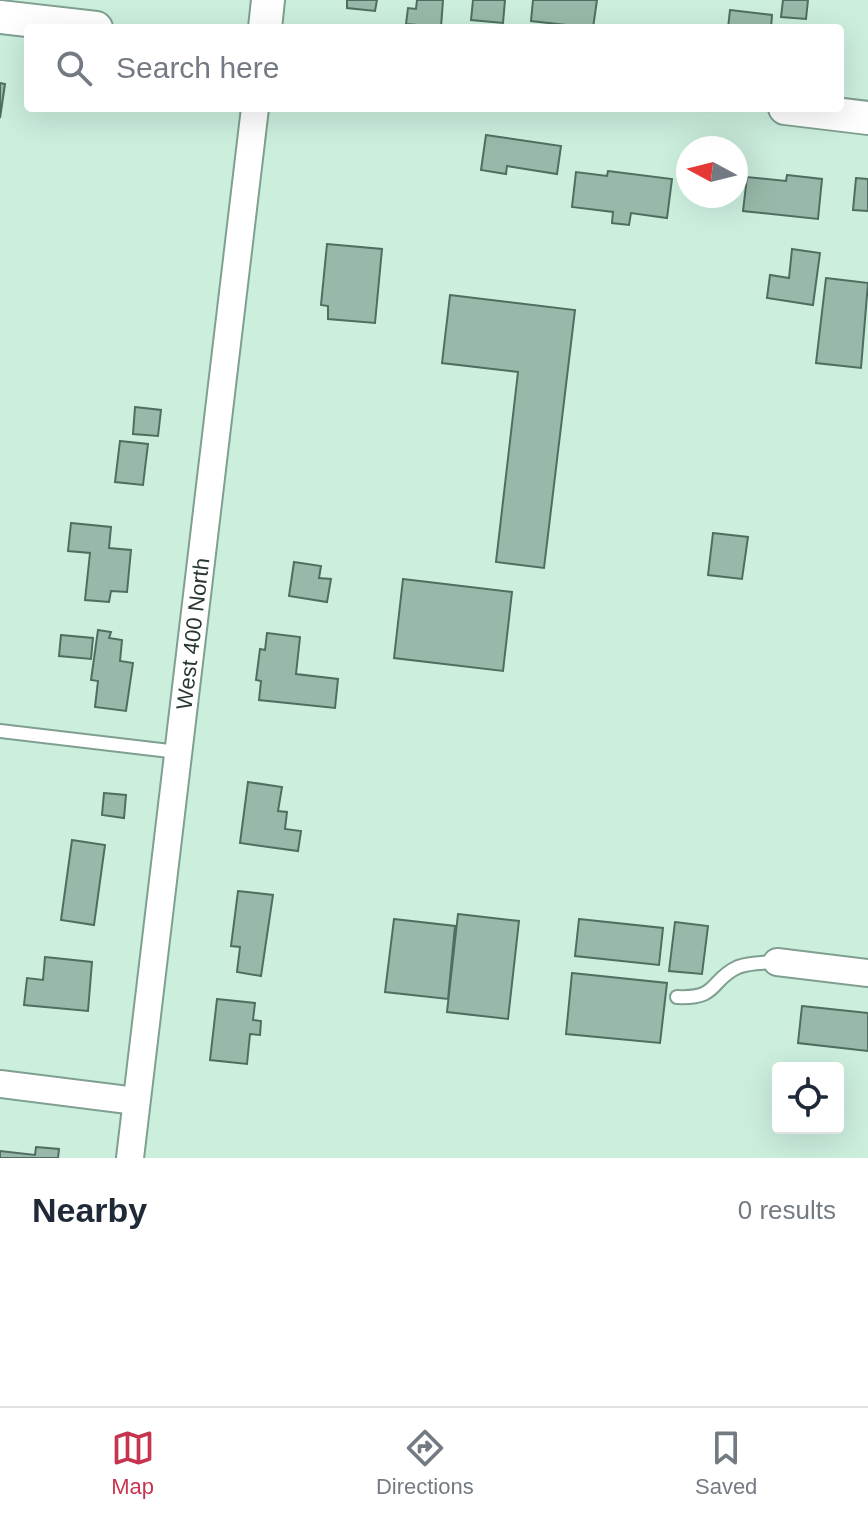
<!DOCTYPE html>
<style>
:root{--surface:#fff;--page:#f2f2f3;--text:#1f2937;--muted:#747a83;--line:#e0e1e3;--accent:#c63550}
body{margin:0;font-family:Arial,sans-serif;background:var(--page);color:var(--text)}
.controls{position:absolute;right:24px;bottom:24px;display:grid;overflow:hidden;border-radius:8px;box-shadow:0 8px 32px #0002}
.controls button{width:72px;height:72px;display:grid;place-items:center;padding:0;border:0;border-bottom:2px solid var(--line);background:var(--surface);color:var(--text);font:40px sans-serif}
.compass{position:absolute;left:676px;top:136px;width:72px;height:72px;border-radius:50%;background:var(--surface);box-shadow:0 8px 32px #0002;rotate:277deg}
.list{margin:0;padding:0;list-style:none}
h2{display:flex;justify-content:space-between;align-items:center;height:104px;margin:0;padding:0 32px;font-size:34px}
h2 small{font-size:26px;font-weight:400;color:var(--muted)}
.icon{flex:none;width:44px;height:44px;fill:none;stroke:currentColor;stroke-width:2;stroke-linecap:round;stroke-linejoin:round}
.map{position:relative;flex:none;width:868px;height:1158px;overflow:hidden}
.search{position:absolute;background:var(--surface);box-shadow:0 8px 32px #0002;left:24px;right:24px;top:24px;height:88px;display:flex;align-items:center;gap:20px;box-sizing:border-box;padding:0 28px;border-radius:8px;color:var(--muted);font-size:30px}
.sheet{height:248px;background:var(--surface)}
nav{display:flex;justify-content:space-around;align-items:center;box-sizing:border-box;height:112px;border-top:2px solid var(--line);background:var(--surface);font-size:22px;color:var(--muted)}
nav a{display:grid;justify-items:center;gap:4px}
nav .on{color:var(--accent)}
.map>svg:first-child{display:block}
</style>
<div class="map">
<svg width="868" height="1158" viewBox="0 0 868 1158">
<rect width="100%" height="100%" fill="#cbeedd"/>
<path fill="#98b9a9" stroke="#4f6e60" stroke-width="2" d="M 347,0 L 377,0 L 375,11 L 347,8 Z
M 417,0 L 443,0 L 441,27 L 406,24 L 408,8 L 416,9 Z
M 473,0 L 505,0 L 503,23 L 471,20 Z
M 533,0 L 597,0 L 593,28 L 531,21 Z
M 783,0 L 808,0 L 806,19 L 781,17 Z
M 730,10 L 772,15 L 771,28 L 728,28 Z
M 0,83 L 5,84 L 0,118 Z
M 486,135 L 561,146 L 557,174 L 507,166 L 506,174 L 481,170 Z
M 608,171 L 672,179 L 667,218 L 631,213 L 629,225 L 612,223 L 613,212 L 572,207 L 576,172 L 607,176 Z
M 787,175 L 822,179 L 818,219 L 743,211 L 747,177 L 786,181 Z
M 856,178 L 868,179 L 868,211 L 853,210 Z
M 327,244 L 382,249 L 375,323 L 328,319 L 328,306 L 321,305 Z
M 792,249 L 820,253 L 813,305 L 767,298 L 770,275 L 789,278 Z
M 826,278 L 868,283 L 861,368 L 816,363 Z
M 450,295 L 575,310 L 544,568 L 496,562 L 518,372 L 442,363 Z
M 135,407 L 161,410 L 158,436 L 133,434 Z
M 120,441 L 148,444 L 143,485 L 115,482 Z
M 71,523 L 111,527 L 109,548 L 131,550 L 127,592 L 111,591 L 109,602 L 85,600 L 90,553 L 68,551 Z
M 713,533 L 748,537 L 742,579 L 708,575 Z
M 294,562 L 321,566 L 319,578 L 331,579 L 327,602 L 289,596 Z
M 403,579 L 512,592 L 503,671 L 394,658 Z
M 98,630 L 111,632 L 109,638 L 122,640 L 120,661 L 133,663 L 126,711 L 95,707 L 98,681 L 91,680 Z
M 267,633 L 300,637 L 296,674 L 338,679 L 335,708 L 259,700 L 261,681 L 256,680 L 260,649 L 265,650 Z
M 61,635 L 93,638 L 91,659 L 59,656 Z
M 248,782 L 282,787 L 278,811 L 287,812 L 285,829 L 301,831 L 298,851 L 240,843 Z
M 104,793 L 126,795 L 124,818 L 102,815 Z
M 72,840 L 105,845 L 94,925 L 61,920 Z
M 238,891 L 273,895 L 261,976 L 237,972 L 240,947 L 231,946 Z
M 458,914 L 519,921 L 508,1019 L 447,1012 Z
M 394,919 L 455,926 L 448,999 L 385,992 Z
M 579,919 L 663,928 L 659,965 L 575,956 Z
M 675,922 L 708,926 L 702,974 L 669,971 Z
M 45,957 L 92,962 L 88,1011 L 24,1005 L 27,978 L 43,980 Z
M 572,973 L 667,983 L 660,1043 L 566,1034 Z
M 217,999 L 255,1003 L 253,1020 L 261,1021 L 260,1035 L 250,1034 L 247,1064 L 210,1060 Z
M 802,1006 L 868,1013 L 868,1051 L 798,1043 Z
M 36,1147 L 59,1149 L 58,1158 L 0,1158 L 0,1151 L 35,1155 Z"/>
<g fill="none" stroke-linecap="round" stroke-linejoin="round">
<g stroke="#7f9f90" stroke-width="16">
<path id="service" d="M 0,731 L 178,752
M 677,997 C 720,999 709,980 738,967 C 750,962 764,963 777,962"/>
</g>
<g stroke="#7f9f90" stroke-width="30">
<g id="minor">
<path d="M 777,962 L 868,973"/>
<path d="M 0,1084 L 136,1101"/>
<path id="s1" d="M 130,1158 L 255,108"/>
</g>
</g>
<g stroke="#7f9f90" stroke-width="36">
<path id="tertiary" d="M 0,17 L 96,28
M 265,28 L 268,0
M 785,108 L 868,118"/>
</g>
<use href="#service" stroke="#fff" stroke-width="12"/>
<use href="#minor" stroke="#fff" stroke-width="26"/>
<use href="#tertiary" stroke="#fff" stroke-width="32"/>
</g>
<g text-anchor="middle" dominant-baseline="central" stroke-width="6" stroke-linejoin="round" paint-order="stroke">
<g font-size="22" fill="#293730" stroke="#d8fbea">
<text stroke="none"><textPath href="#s1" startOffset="528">West 400 North</textPath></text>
</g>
</g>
</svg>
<div class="controls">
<button><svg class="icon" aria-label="locate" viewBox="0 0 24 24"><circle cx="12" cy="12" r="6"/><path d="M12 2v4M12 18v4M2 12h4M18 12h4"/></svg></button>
</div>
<svg class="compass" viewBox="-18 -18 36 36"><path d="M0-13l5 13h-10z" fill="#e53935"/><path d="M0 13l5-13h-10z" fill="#747a83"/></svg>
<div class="search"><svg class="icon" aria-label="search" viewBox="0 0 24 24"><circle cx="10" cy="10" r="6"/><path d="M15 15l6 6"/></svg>Search here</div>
</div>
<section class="sheet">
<h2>Nearby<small>0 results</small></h2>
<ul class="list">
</ul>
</section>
<nav>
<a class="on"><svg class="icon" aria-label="map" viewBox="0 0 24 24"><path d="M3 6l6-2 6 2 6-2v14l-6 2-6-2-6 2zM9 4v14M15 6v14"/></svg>Map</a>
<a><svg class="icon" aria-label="directions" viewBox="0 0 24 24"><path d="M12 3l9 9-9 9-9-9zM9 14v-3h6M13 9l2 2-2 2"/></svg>Directions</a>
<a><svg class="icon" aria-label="saved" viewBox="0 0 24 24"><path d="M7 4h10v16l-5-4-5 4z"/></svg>Saved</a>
</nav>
